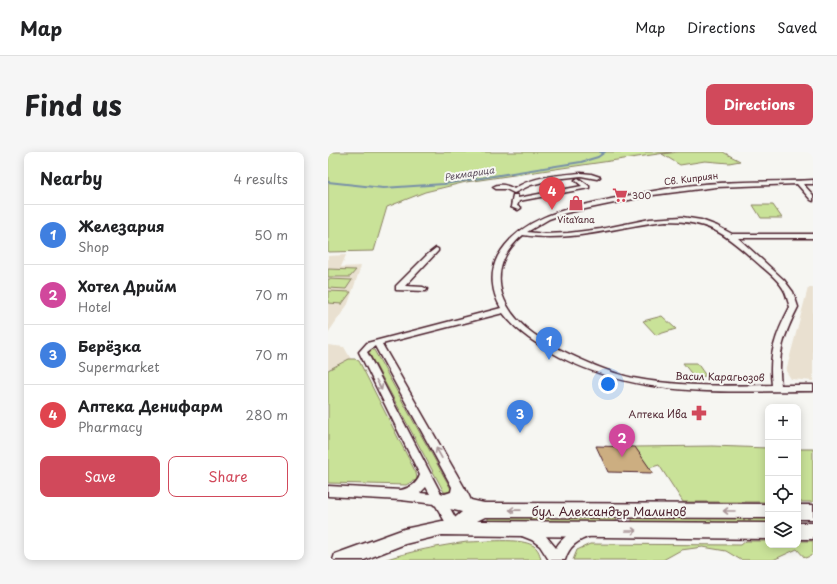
<!DOCTYPE html>
<meta charset="utf-8">
<style>
:root{--surface:#fff;--page:#f6f6f6;--text:#202124;--muted:#757577;--line:#e0e0e0;--accent:#d1495b}
body{margin:0;font-family:"Playpen Sans",sans-serif;background:var(--page);color:var(--text)}
.controls{position:absolute;right:12px;bottom:12px;display:grid;overflow:hidden;border-radius:8px;box-shadow:0 2px 10px #0003}
.controls button{width:36px;height:36px;display:grid;place-items:center;padding:0;border:0;border-bottom:1px solid var(--line);background:var(--surface);color:var(--text);font:20px sans-serif}
.you{position:absolute;left:280px;top:232px;width:14px;height:14px;margin:-10px;border:3px solid #fff;border-radius:50%;background:#1a73e8;box-shadow:0 0 0 6px #1a73e833}
.badge{display:grid;place-items:center;width:26px;height:26px;border-radius:50%;background:var(--accent);color:#fff;font-size:13px;font-weight:700}
.pin{position:absolute;translate:-50% -33px;filter:drop-shadow(0 1px 2px #0008)}
.pin::after{content:'';position:absolute;top:21px;width:14px;height:12px;background:inherit;clip-path:polygon(0 0,100% 0,50% 100%)}
.list{margin:0;padding:0;list-style:none}
h2{display:flex;justify-content:space-between;align-items:center;height:52px;margin:0;padding:0 16px;font-size:17px}
h2 small{font-size:13px;font-weight:400;color:var(--muted)}
.list li{display:grid;grid-template-columns:26px 1fr auto;gap:12px;align-items:center;box-sizing:border-box;height:60px;padding:0 16px;border-top:1px solid var(--line)}
.list b{display:block;font-size:15px;white-space:nowrap}
.list p{margin:0;font-size:13px;white-space:nowrap;color:var(--muted)}
.list em{font-size:13px;font-style:normal;color:var(--muted)}
.actions{display:flex;gap:8px;padding:12px 16px}
.actions a{flex:1;padding:9px 0;border:1px solid var(--accent);border-radius:8px;text-align:center;font-size:14px;color:var(--accent)}
.actions .main{background:var(--accent);color:#fff}
.icon{flex:none;width:22px;height:22px;fill:none;stroke:currentColor;stroke-width:2;stroke-linecap:round;stroke-linejoin:round}
.map{position:relative;flex:none;width:485px;height:408px;overflow:hidden;border-radius:8px}
header{display:flex;align-items:center;gap:24px;box-sizing:border-box;height:56px;padding:0 20px;background:var(--surface);border-bottom:1px solid var(--line)}
header strong{font-size:19px}
nav{display:flex;gap:22px;margin-inline-start:auto;font-size:14px}
.intro{display:flex;align-items:center;justify-content:space-between;box-sizing:border-box;height:96px;padding:0 24px}
h1{margin:0;font-size:28px}
.button{padding:10px 18px;border-radius:8px;background:var(--accent);color:#fff;font-size:14px;font-weight:700}
main{display:flex;gap:24px;padding:0 24px}
aside{flex:1;background:var(--surface);border-radius:8px;box-shadow:0 2px 10px #0003}
.map>svg:first-child{display:block}
</style>
<header>
<strong>Map</strong>
<nav><a>Map</a><a>Directions</a><a>Saved</a></nav>
</header>
<div class="intro"><h1>Find us</h1><a class="button">Directions</a></div>
<main>
<aside>
<h2>Nearby<small>4 results</small></h2>
<ul class="list">
<li><span class="badge" style="background:#3f7fe0">1</span><div><b>Железария</b><p>Shop</p></div><em>50 m</em></li>
<li><span class="badge" style="background:#d1479c">2</span><div><b>Хотел Дрийм</b><p>Hotel</p></div><em>70 m</em></li>
<li><span class="badge" style="background:#3f7fe0">3</span><div><b>Берёзка</b><p>Supermarket</p></div><em>70 m</em></li>
<li><span class="badge" style="background:#e0444e">4</span><div><b>Аптека Денифарм</b><p>Pharmacy</p></div><em>280 m</em></li>
</ul>
<div class="actions"><a class="main">Save</a><a>Share</a></div>
</aside>
<div class="map">
<svg width="485" height="408" viewBox="0 0 485 408">
<rect width="100%" height="100%" fill="#f6f6f2"/>
<filter id="ink" filterUnits="userSpaceOnUse"><feTurbulence type="fractalNoise" baseFrequency=".025" numOctaves="2"/><feDisplacementMap in="SourceGraphic" scale="8" xChannelSelector="R" yChannelSelector="G"/><feConvolveMatrix kernelMatrix="1 2 1 2 8 2 1 2 1" color-interpolation-filters="sRGB"/></filter>
<g filter="url(#ink)">
<path fill="#e9e0d0" d="M 18,103 L 13,115 L 33,114 L 20,152 L 0,181 L 0,104 Z
M 480,136 L 485,136 L 485,229 L 463,227 L 458,219 Z
M 0,193 L 16,195 L 23,207 L 0,221 Z"/>
<path fill="#c9e298" stroke="#8a8062" d="M 0,0 L 344,0 L 138,30 L 97,40 L 59,55 L 46,99 L 0,100 Z
M 350,0 L 395,0 L 412,9 L 401,11 L 377,9 L 352,13 L 334,2 Z
M 425,53 L 445,53 L 454,66 L 433,66 Z
M 0,117 L 28,118 L 22,125 L 0,125 Z
M 0,127 L 24,128 L 18,137 L 0,136 Z
M 0,139 L 23,140 L 14,152 L 0,151 Z
M 334,164 L 348,177 L 328,183 L 315,169 Z
M 42,197 L 46,198 L 123,337 L 121,340 L 116,340 L 40,199 Z
M 21,207 L 27,207 L 31,209 L 88,321 L 89,326 L 88,329 L 85,329 L 78,333 L 0,331 L 0,218 Z
M 355,211 L 369,211 L 378,224 L 366,225 Z
M 384,294 L 440,296 L 440,350 L 355,350 L 331,313 L 321,316 L 307,295 Z
M 470,297 L 485,297 L 485,350 L 470,350 Z
M 160,365 L 286,365 L 289,368 L 288,370 L 161,370 L 160,368 Z
M 306,365 L 440,366 L 440,372 L 304,370 L 304,366 Z
M 418,389 L 440,389 L 440,393 L 470,393 L 470,389 L 485,389 L 485,403 L 477,406 L 469,397 L 445,408 L 413,408 L 398,399 L 375,395 L 353,398 L 335,408 L 245,408 L 249,398 L 262,392 L 413,393 Z
M 139,390 C 156,390 192,385 206,394 C 211,398 212,403 213,408 L 56,408 C 83,399 111,394 139,390 Z"/>
<g fill="none" stroke-linecap="round" stroke-linejoin="round">
<path stroke="#7890a7" stroke-width="2" d="M 0,30 L 55,36 L 116,32 L 253,10 L 270,5 L 277,0 L 272,0"/>
</g>
<path fill="#ccae81" stroke="#4a1f2b" d="M 268,294 L 307,295 L 325,321 L 280,320 Z"/>
<g fill="none" stroke-linecap="round" stroke-linejoin="round">
<g stroke="#4a1f2b" stroke-width="3">
<path id="street" d="M 253,21 L 263,22 L 272,25 L 269,27 L 253,24 L 227,27 L 203,33 L 186,41 L 178,37 L 168,37 L 165,35 C 171,31 180,33 186,37 C 204,24 232,23 253,21 Z
M 250,26 L 261,34 L 261,36 L 191,49 L 189,54 L 193,56 L 190,58 L 183,55 L 185,43 L 189,43 L 190,46 L 254,34 L 247,28 Z
M 485,28 L 485,32 L 475,32 L 485,43 L 485,49 L 483,48 L 469,32 L 388,35 L 325,43 L 238,61 L 221,67 L 199,80 L 217,82 L 240,81 L 273,77 L 322,67 L 354,65 L 373,68 L 389,74 L 404,82 L 485,82 L 485,86 L 410,86 L 456,128 L 465,140 L 470,155 C 456,182 449,202 453,233 L 485,233 L 485,239 C 395,239 316,247 232,205 C 210,193 190,181 175,161 L 54,192 L 140,342 L 147,357 L 145,360 L 141,362 L 137,360 L 131,347 L 119,351 L 133,376 L 131,380 L 127,381 L 123,380 L 107,352 L 73,348 L 0,344 L 0,334 L 73,338 C 82,336 89,332 92,323 L 31,200 L 39,191 L 173,156 C 164,141 161,121 170,104 C 193,64 241,56 283,47 C 313,41 344,35 376,32 C 412,29 449,30 485,28 ZM 338,69 C 380,69 395,80 425,107 C 436,117 451,127 457,140 C 459,145 460,150 462,155 C 448,182 440,202 444,233 C 397,234 350,235 305,226 C 279,220 255,209 231,197 C 207,185 183,169 174,142 C 167,118 177,98 195,83 C 244,91 290,74 338,69 ZM 47,194 L 124,335 L 123,340 L 114,343 L 111,338 L 39,200 ZM 98,335 L 102,342 L 92,341 Z
M 108,96 L 110,97 L 110,99 L 77,134 L 95,135 L 99,137 L 98,139 L 68,138 L 68,134 L 99,103 Z
M 198,375 L 217,383 L 228,396 C 234,385 251,372 263,376 L 265,380 L 263,384 C 250,388 241,394 237,408 L 221,408 L 212,394 L 204,388 L 194,384 L 192,380 L 194,376 Z"/>
</g>
<g stroke="#4a1f2b" stroke-width="3">
<path id="secondary" d="M 112,341 L 156,351 L 440,352 L 440,366 L 157,365 L 149,369 L 440,371 L 440,387 L 114,383 L 77,392 L 36,408 L 5,408 L 7,402 L 76,377 L 114,369 L 123,369 L 134,360 L 106,353 L 103,348 L 106,343 Z
M 470,353 L 485,353 L 485,367 L 470,367 Z
M 470,371 L 485,371 L 485,387 L 470,387 Z"/>
</g>
<use href="#street" fill="#f6f6f2" fill-rule="evenodd"/>
<use href="#secondary" fill="#f6f6f2" fill-rule="evenodd"/>
</g>
<defs><path id="oneway-shaft" d="M-6 0H5M1.5-3L5.5 0L1.5 3" fill="none" stroke-width="1.6" stroke-linecap="round" stroke-linejoin="round"/></defs>
<g stroke="#a99598">
<use href="#oneway-shaft" transform="translate(51 233) rotate(62)"/>
<use href="#oneway-shaft" transform="translate(111 301) rotate(-119)"/>
<use href="#oneway-shaft" transform="translate(187 358) rotate(-179)"/>
<use href="#oneway-shaft" transform="translate(401 359) rotate(-180)"/>
<use href="#oneway-shaft" transform="translate(303 379)"/>
</g>
</g>
<defs>
<g id="supermarket-bare" transform="scale(1.2)"><path d="M-6-5.5h2.5l.6 2H6L4.5 2H-2.5L-4.4-4H-6ZM-1.5 3.2a1.3 1.3 0 1 0 .1 0ZM3 3.2a1.3 1.3 0 1 0 .1 0Z" fill="#d1495b" stroke="#f6f6f2" stroke-width="2.5" paint-order="stroke"/></g>
<g id="shop-bare" transform="scale(1.2)"><path d="M-5-2.5h2.3a2.7 3.5 0 0 1 5.4 0H5L5.5 6h-11ZM-1.5-2.5h3a1.5 2.3 0 0 0-3 0Z" fill="#d1495b" stroke="#f6f6f2" stroke-width="2.5" paint-order="stroke"/></g>
<g id="pharmacy-bare" transform="scale(1.2)"><path d="M-2-6h4v4h4v4h-4v4h-4v-4h-4v-4h4Z" fill="#d1495b" stroke="#f6f6f2" stroke-width="2.5" paint-order="stroke"/></g>
</defs>
<g fill-rule="evenodd">
<use href="#supermarket-bare" x="292" y="43"/>
<use href="#shop-bare" x="248" y="51"/>
<use href="#pharmacy-bare" x="371" y="261"/>
</g>
<g text-anchor="middle" dominant-baseline="central" stroke-width="4" stroke-linejoin="round" paint-order="stroke">
<g font-size="9" font-style="italic" fill="#5d4e5e" stroke="#f6f6f2">
<text transform="translate(141 21) rotate(-9)">Рекмарица</text>
</g>
<g font-size="9" fill="#4a1f2b" stroke="#f6f6f2">
<text transform="translate(363 26) rotate(-7)">Св. Киприян</text>
</g>
<g font-size="9" fill="#4a1f2b" stroke="#f6f6f2" text-anchor="start">
<text x="304" y="43">300</text>
<text x="248" y="67" text-anchor="middle">VitaYana</text>
</g>
<g font-size="10" fill="#4a1f2b" stroke="#f6f6f2">
<text transform="translate(392 224) rotate(1)">Васил Карагьозов</text>
</g>
<g font-size="10" fill="#4a1f2b" stroke="#f6f6f2" text-anchor="end">
<text x="359" y="261">Аптека Ива</text>
</g>
<g font-size="12" fill="#4a1f2b" stroke="#f6f6f2">
<text x="281" y="359">бул. Александър Малинов</text>
</g>
</g>
</svg>
<div class="controls">
<button>+</button>
<button>−</button>
<button><svg class="icon" aria-label="locate" viewBox="0 0 24 24"><circle cx="12" cy="12" r="6"/><path d="M12 2v4M12 18v4M2 12h4M18 12h4"/></svg></button>
<button><svg class="icon" aria-label="layers" viewBox="0 0 24 24"><path d="M12 4l9 5-9 5-9-5zM3 14l9 5 9-5"/></svg></button>
</div>
<div class="you"></div>
<div class="pin badge" style="left:221px;top:208px;background:#3f7fe0">1</div>
<div class="pin badge" style="left:294px;top:305px;background:#d1479c">2</div>
<div class="pin badge" style="left:192px;top:281px;background:#3f7fe0">3</div>
<div class="pin badge" style="left:224px;top:58px;background:#e0444e">4</div>
</div>
</main>
